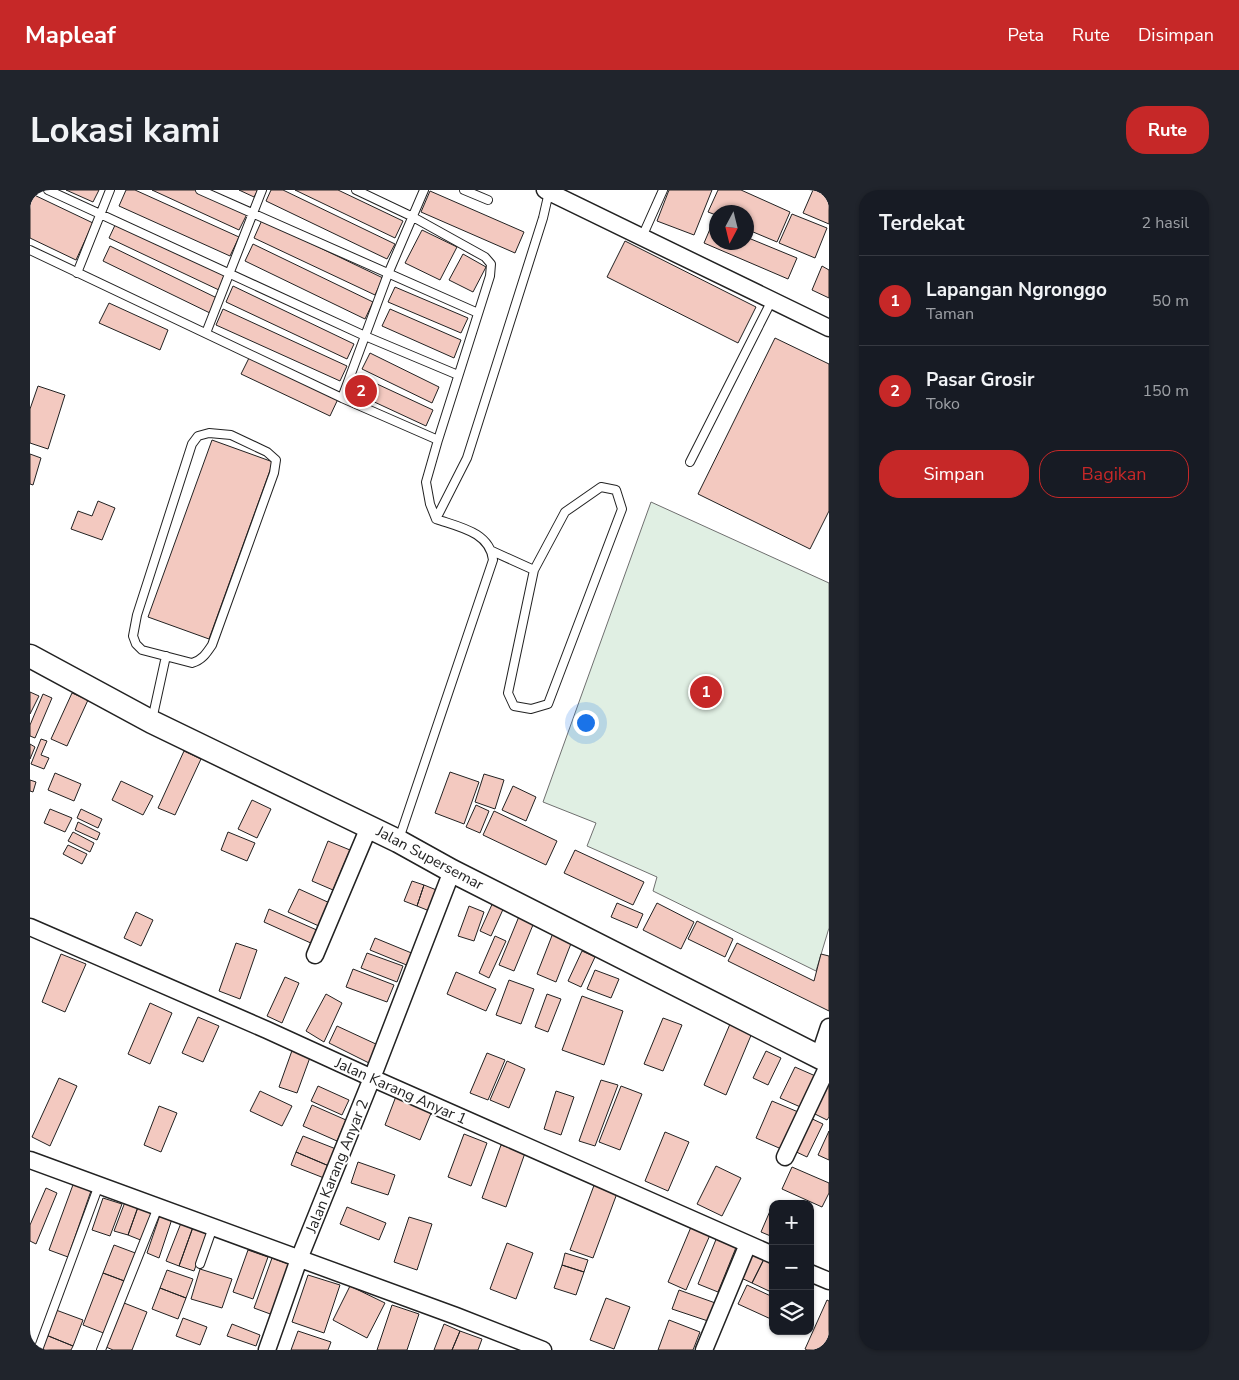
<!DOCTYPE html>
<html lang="id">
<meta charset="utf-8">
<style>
:root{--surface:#171b24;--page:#20242c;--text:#f1f3f6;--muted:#9ea1a6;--line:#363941;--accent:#c62828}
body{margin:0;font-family:"Nunito Sans",sans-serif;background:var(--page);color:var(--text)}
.controls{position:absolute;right:15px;bottom:15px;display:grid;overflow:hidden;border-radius:10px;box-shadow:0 1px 4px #0004}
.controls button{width:45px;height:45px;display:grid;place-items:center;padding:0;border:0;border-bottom:1px solid var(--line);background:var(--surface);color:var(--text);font:25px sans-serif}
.compass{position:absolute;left:679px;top:15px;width:45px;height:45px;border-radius:50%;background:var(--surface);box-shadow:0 1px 4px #0004;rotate:187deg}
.you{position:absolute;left:555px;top:532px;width:18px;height:18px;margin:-12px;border:4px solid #fff;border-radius:50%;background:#1a73e8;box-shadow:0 0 0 8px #1a73e833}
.badge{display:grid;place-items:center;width:32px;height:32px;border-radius:50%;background:var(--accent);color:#fff;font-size:16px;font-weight:700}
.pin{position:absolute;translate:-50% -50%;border:2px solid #fff;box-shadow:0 1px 5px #0006}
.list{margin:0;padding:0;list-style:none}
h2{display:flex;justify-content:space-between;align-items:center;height:65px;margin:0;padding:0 20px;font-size:21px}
h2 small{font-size:16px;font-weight:400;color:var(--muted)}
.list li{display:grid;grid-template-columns:32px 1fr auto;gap:15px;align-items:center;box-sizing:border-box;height:90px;padding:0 20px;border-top:1px solid var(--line)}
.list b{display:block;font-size:19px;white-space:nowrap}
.list p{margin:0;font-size:16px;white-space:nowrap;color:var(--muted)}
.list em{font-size:16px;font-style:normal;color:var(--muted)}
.actions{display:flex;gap:10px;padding:15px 20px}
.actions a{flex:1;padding:11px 0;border:1px solid var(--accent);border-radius:20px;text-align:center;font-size:18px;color:var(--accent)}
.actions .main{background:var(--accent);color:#fff}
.icon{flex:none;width:28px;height:28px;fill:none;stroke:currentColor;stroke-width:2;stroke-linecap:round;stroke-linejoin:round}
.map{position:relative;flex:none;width:799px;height:1160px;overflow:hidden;border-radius:20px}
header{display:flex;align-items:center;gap:30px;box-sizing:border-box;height:70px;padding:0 25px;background:var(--accent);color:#fff}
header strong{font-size:24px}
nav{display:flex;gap:28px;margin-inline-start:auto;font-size:18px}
.intro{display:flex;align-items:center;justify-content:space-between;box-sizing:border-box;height:120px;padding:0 30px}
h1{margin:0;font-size:35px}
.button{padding:12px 22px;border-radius:20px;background:var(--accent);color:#fff;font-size:18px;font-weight:700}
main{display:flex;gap:30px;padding:0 30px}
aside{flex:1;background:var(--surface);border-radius:20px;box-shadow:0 1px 4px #0004}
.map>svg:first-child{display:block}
</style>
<header>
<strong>Mapleaf</strong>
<nav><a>Peta</a><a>Rute</a><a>Disimpan</a></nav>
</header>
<div class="intro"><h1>Lokasi kami</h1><a class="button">Rute</a></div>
<main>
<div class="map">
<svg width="799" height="1160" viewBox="0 0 799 1160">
<rect width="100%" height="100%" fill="#fff"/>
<path fill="#e0efe3" stroke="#6f6f6f" d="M 621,312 L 799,393 L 799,738 L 786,781 L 623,701 L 627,687 L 557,656 L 566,633 L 513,612 Z"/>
<path fill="#f3c9c0" stroke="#222" d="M 36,0 L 69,0 L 63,12 Z
M 96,0 L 105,0 L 209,47 L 200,66 L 89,16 Z
M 122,0 L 165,0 L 217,24 L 209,40 Z
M 209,0 L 228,0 L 224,7 Z
M 241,0 L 253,0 L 365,54 L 357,69 L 236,11 Z
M 265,0 L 308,0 L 373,31 L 365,48 Z
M 639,0 L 682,0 L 664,45 L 627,31 Z
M 688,0 L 711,0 L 760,22 L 747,52 L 716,39 L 716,22 L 686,22 L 686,25 L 678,22 Z
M 783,0 L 799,0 L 799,34 L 773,23 Z
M 400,1 L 494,42 L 485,63 L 391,22 Z
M 0,3 L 63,33 L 46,70 L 0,48 Z
M 762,24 L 797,38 L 785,68 L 749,53 Z
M 232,30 L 353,88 L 345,105 L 224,48 Z
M 683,32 L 686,34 L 686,52 L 716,52 L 716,47 L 767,68 L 758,89 L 674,53 Z
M 86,33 L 198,86 L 191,101 L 79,48 Z
M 392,40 L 427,57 L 410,90 L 375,73 Z
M 595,51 L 726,117 L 708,153 L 577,87 Z
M 223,54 L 343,112 L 335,129 L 215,71 Z
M 80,56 L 189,109 L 182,124 L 73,71 Z
M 433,64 L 456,77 L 443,102 L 419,90 Z
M 792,76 L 799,80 L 799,108 L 782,100 Z
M 203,96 L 324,154 L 317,169 L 196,112 Z
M 365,97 L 438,128 L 431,143 L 358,112 Z
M 79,113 L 138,140 L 130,160 L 69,133 Z
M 193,119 L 317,176 L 310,191 L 186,135 Z
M 360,119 L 431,150 L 424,168 L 352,136 Z
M 745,148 L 799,174 L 799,321 L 780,359 L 668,304 Z
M 340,163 L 409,197 L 402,213 L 332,179 Z
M 219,168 L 308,209 L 300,226 L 211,184 Z
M 332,187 L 403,220 L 396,236 L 325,203 Z
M 8,196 L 35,205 L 18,259 L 0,253 L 0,219 Z
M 182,250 L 243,272 L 179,449 L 118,427 Z
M 0,264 L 11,268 L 3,295 L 0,294 Z
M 68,311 L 85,318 L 72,350 L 41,339 L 48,321 L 62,326 Z
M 0,502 L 9,506 L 0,524 Z
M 42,503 L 58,510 L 37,556 L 21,549 Z
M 13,504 L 22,508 L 5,548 L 0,546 L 0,535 Z
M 11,549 L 17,551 L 11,565 L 19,568 L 14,579 L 1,574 Z
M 0,554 L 5,557 L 0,569 Z
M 154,561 L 171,569 L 145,625 L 128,618 Z
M 420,582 L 449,592 L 434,634 L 405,623 Z
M 25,583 L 51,594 L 44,611 L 18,600 Z
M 454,584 L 474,590 L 465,619 L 445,612 Z
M 0,590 L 6,592 L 3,602 L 0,601 Z
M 91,591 L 123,606 L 113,625 L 82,610 Z
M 483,596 L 506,607 L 496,631 L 472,620 Z
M 222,610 L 241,619 L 227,648 L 208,639 Z
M 446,615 L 459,621 L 450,643 L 436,637 Z
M 20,619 L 42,628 L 35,642 L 14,633 Z
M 51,619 L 72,629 L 68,638 L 47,628 Z
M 464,621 L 527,651 L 516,675 L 453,645 Z
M 48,632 L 70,643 L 67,650 L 45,640 Z
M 43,642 L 64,653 L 60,662 L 38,651 Z
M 198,642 L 225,653 L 217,671 L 191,660 Z
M 298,651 L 320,660 L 303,700 L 282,691 Z
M 38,655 L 57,664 L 52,674 L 33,664 Z
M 545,660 L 614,692 L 603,715 L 534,683 Z
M 382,691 L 394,695 L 387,716 L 374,711 Z
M 394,695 L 409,701 L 402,722 L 387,716 Z
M 269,699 L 302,714 L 291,737 L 258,722 Z
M 464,710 L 475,715 L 461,746 L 450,741 Z
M 587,713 L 613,724 L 607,738 L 581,727 Z
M 627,713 L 664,732 L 651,759 L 613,740 Z
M 439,716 L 454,722 L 444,751 L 428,746 Z
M 239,719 L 289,741 L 283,754 L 234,732 Z
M 106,722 L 123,730 L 111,756 L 94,748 Z
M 490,724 L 505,730 L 484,781 L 469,775 Z
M 667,731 L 703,749 L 695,767 L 658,749 Z
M 523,743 L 542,751 L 526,792 L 507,784 Z
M 465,746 L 476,751 L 459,788 L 449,783 Z
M 345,748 L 384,764 L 379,776 L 340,760 Z
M 206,753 L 227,760 L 210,809 L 189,801 Z
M 707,753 L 784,791 L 791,764 L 799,766 L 799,821 L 698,771 Z
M 552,761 L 565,767 L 551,797 L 538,791 Z
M 337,763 L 373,776 L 367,792 L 331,778 Z
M 31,764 L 56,774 L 35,822 L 12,812 Z
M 323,779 L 364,795 L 357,812 L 316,797 Z
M 565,780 L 589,789 L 581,808 L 557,799 Z
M 426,782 L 466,799 L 456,821 L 417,804 Z
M 255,787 L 269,793 L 252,833 L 237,826 Z
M 479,790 L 504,799 L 491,834 L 466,825 Z
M 296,804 L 312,813 L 294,852 L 276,841 Z
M 517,804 L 531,809 L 518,842 L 505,837 Z
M 552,806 L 593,821 L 574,875 L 532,860 Z
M 120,813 L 142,823 L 120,874 L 98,864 Z
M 168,827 L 189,836 L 173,872 L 152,863 Z
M 633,828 L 652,835 L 633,881 L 614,874 Z
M 700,834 L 722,843 L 696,905 L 674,895 Z
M 307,836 L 348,855 L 339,873 L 299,853 Z
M 264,855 L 282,862 L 267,903 L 249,897 Z
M 736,861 L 751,868 L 738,895 L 723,888 Z
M 457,863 L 475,870 L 458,910 L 440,903 Z
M 477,871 L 495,879 L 479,918 L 460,910 Z
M 765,877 L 790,888 L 775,919 L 750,908 Z
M 29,888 L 47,896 L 20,956 L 2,947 Z
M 799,888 L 799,927 L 797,930 L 779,921 Z
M 571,890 L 588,895 L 565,956 L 549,951 Z
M 288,896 L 319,910 L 312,925 L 281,911 Z
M 591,896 L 612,904 L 590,960 L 569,952 Z
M 230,901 L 262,916 L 252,936 L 220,921 Z
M 368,901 L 404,916 L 390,950 L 355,935 Z
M 526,901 L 544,907 L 531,945 L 514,939 Z
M 742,911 L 773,924 L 756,961 L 726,948 Z
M 282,915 L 316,930 L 307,951 L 273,936 Z
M 129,916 L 147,923 L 131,962 L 114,955 Z
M 776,926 L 793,934 L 777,967 L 760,959 Z
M 799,941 L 799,970 L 788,965 Z
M 635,942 L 659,952 L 638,1001 L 615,991 Z
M 434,944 L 457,953 L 441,996 L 418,987 Z
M 273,946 L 306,959 L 299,976 L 266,962 Z
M 471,955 L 495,963 L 476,1017 L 452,1008 Z
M 266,962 L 299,976 L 294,988 L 261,975 Z
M 328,972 L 365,985 L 358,1005 L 321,993 Z
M 686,976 L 711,988 L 692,1026 L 667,1014 Z
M 762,977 L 799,993 L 799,1003 L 792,1017 L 752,999 Z
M 566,990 L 589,998 L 563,1068 L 540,1060 Z
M 44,992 L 62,998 L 38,1067 L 19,1060 Z
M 16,998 L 27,1003 L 6,1054 L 0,1051 L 0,1035 Z
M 73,1008 L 92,1014 L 80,1046 L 62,1040 Z
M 95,1012 L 108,1017 L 98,1045 L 84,1041 Z
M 108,1017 L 124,1023 L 113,1051 L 98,1045 Z
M 317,1017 L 356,1033 L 349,1050 L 310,1034 Z
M 740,1021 L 743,1023 L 743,1047 L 731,1042 Z
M 131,1022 L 143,1026 L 129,1068 L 117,1063 Z
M 379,1027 L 402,1034 L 387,1080 L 364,1072 Z
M 151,1033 L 163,1037 L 149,1076 L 136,1071 Z
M 163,1037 L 178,1043 L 164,1081 L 149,1076 Z
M 661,1037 L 680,1045 L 656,1100 L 638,1092 Z
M 687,1047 L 707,1055 L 688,1102 L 668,1094 Z
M 477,1053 L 503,1063 L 486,1109 L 460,1099 Z
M 84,1055 L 108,1064 L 97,1092 L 73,1083 Z
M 722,1056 L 737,1063 L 722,1093 L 707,1086 Z
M 218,1060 L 238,1067 L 223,1109 L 203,1102 Z
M 535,1063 L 558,1070 L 554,1082 L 532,1075 Z
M 737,1063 L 743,1066 L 743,1094 L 739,1101 L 722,1093 Z
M 242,1068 L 261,1075 L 243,1125 L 224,1118 Z
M 532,1075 L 554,1082 L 546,1105 L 524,1098 Z
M 170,1079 L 202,1089 L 192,1118 L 161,1109 Z
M 137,1080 L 163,1089 L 156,1108 L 130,1098 Z
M 73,1083 L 97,1092 L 76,1144 L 53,1135 Z
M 278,1085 L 310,1095 L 294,1143 L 262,1132 Z
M 717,1095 L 743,1107 L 743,1130 L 708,1114 Z
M 320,1096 L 355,1113 L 337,1148 L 303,1130 Z
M 130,1098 L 156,1108 L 148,1129 L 122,1119 Z
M 649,1100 L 691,1115 L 684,1133 L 642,1119 Z
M 576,1108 L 600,1117 L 584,1159 L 560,1150 Z
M 797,1110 L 799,1111 L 799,1147 L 793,1160 L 777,1160 L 775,1159 Z
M 94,1113 L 117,1122 L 102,1160 L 83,1160 L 76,1157 Z
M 362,1115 L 389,1124 L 377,1160 L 347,1160 Z
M 26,1120 L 53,1130 L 43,1156 L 16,1145 Z
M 153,1128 L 177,1137 L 170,1155 L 146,1146 Z
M 639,1130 L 670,1142 L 663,1160 L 628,1160 Z
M 202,1134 L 230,1145 L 226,1156 L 197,1146 Z
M 414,1134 L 430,1141 L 422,1160 L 404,1160 Z
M 268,1141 L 301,1152 L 298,1160 L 261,1160 Z
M 430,1141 L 452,1149 L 448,1160 L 422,1160 Z
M 16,1145 L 43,1156 L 41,1160 L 10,1160 Z"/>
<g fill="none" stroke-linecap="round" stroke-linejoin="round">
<g stroke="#222" stroke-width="10">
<path id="service" d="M 18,0 L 335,146 L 428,185
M 170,0 L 448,123
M 326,0 L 383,27 L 455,67 L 461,74 L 460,86 L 408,250 L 396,292 L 400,314 L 406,329
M 434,0 L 458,10
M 612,47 L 633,0
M 0,60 L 312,208 L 408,250
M 47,83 L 80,0
M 176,143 L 232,0
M 312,208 L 358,84 L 394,0
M 179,243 L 201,245 L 237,262 L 246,270 L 244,283 L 182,455 C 176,464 172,470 162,473 L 112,460 L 106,454 L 103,446 L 107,425 L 162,254 L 168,246 Z
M 660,272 L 742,110
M 571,297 L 586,300 L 592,319 L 518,514 L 501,519 L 484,516 L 478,503 L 504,380 L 535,322 Z
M 462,361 L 504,380
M 122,530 L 136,466
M 369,649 L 463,370 C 460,342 429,337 406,329 L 437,268 L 513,28 L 519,2
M 170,1074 L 183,1037
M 8,1160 L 69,995
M 71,1160 L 128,1017"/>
</g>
<g stroke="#222" stroke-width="19">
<path id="minor" d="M 515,0 L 799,138
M 0,737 L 237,840 L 342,888 L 743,1065
M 285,765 L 339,637
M 789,867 L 799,837
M 755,967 L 799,874
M 0,970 L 426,1126 L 513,1160
M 780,1083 L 799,1091
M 237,1160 L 269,1069 L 342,888 L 422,681
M 674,1160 L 718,1054"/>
</g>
<g stroke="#222" stroke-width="25">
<path id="secondary" d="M 0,466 L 122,532 L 368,651 L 422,681 L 799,872"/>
</g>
<use href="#service" stroke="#fff" stroke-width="8"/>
<use href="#minor" stroke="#fff" stroke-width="16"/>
<use href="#secondary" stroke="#fff" stroke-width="22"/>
</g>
<g text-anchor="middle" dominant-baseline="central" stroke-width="4" stroke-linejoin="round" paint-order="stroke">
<g font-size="15" fill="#222" stroke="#fff">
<text transform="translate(400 668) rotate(28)">Jalan Supersemar</text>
<text transform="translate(371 901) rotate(24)">Jalan Karang Anyar 1</text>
<text transform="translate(307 976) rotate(-68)">Jalan Karang Anyar 2</text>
</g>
</g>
</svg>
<div class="controls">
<button>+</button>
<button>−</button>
<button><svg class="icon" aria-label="layers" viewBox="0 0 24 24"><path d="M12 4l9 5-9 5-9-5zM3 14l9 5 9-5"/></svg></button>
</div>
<svg class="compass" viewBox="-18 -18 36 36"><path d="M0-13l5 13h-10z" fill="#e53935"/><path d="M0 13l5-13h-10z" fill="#9ea1a6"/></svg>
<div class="you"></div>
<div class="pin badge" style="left:676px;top:502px">1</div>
<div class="pin badge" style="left:331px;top:201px">2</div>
</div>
<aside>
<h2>Terdekat<small>2 hasil</small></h2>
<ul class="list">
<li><span class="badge">1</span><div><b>Lapangan Ngronggo</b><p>Taman</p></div><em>50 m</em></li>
<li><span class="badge">2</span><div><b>Pasar Grosir</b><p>Toko</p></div><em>150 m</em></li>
</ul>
<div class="actions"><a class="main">Simpan</a><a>Bagikan</a></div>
</aside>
</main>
